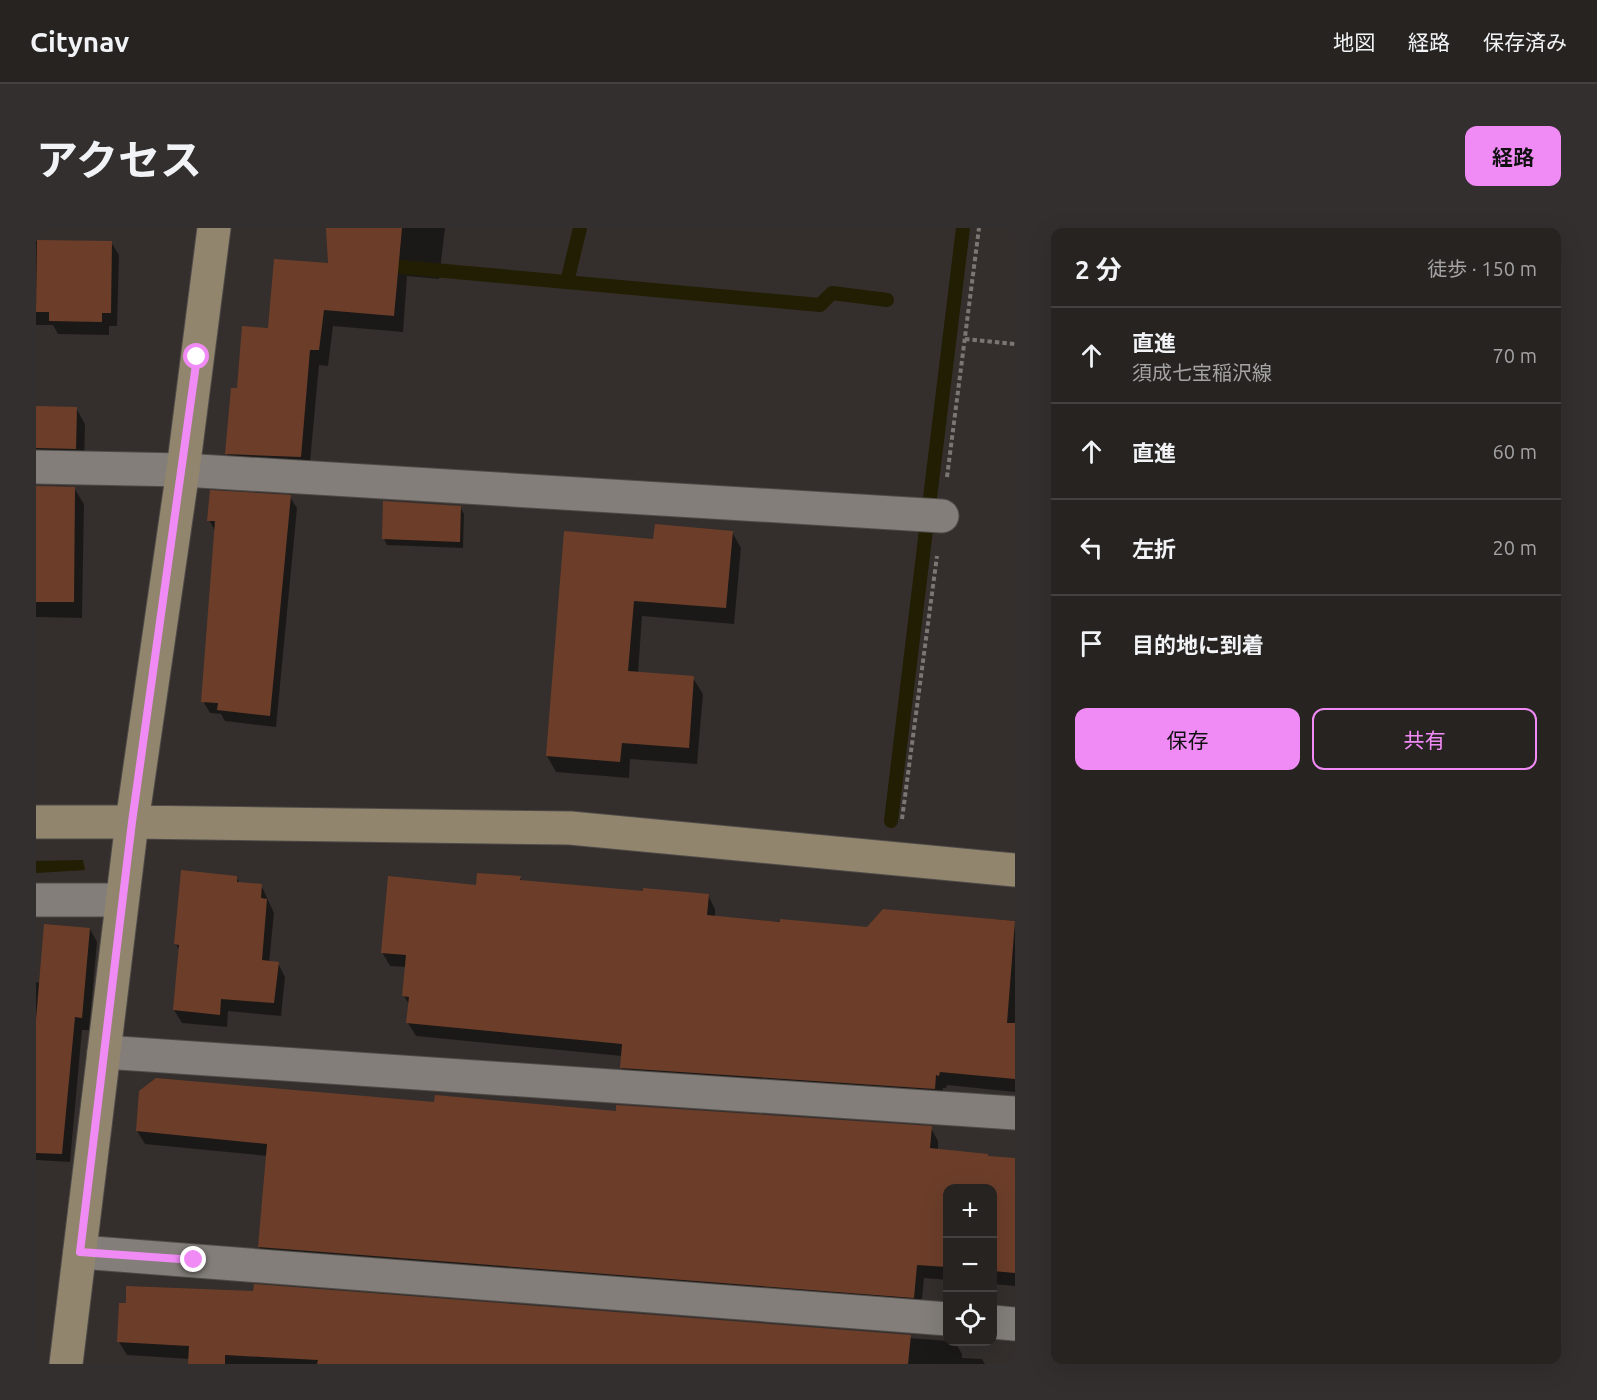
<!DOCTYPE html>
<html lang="ja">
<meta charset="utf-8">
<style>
:root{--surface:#272321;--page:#332f2e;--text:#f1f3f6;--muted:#a4a4a5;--line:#43403f;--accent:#f08bf5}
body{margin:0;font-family:Ubuntu,"Noto Sans JP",sans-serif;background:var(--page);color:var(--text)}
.controls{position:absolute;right:18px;bottom:18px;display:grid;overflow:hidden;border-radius:12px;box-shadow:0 6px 24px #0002}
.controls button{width:54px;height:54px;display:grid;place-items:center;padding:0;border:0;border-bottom:2px solid var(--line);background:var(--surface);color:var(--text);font:30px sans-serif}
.stop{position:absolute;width:18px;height:18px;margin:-14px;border:4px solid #f08bf5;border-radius:50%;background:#fff}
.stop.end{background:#f08bf5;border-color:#fff;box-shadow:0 2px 6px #0008}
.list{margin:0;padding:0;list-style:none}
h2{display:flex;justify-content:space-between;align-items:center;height:78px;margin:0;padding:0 24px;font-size:26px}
h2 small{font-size:20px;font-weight:400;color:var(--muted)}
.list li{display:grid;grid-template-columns:39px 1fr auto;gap:18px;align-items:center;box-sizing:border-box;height:96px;padding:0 24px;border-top:2px solid var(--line)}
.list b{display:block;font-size:22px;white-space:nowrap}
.list p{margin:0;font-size:20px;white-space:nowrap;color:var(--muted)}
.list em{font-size:20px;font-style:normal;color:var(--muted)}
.actions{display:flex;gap:12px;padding:18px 24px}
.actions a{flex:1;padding:14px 0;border:2px solid var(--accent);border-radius:12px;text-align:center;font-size:21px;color:var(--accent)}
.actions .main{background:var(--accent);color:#111}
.icon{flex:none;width:33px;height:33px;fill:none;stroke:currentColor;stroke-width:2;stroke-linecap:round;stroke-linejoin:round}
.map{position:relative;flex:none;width:979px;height:1136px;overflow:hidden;border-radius:12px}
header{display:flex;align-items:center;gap:36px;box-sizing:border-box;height:84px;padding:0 30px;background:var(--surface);border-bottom:2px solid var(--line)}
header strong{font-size:28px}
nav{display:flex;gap:33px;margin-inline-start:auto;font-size:21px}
.intro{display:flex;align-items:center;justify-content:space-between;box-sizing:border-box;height:144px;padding:0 36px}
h1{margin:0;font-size:42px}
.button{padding:15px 27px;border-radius:12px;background:var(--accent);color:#111;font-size:21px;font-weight:700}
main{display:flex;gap:36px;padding:0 36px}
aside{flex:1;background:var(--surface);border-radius:12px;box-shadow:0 6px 24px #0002}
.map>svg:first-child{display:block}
</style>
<header>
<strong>Citynav</strong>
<nav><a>地図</a><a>経路</a><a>保存済み</a></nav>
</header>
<div class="intro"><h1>アクセス</h1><a class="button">経路</a></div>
<main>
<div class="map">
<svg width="979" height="1136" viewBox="0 0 979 1136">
<rect width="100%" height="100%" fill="#342f2c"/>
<path fill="#211e03" d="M 47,632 L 49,642 L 0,645 L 0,633 Z"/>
<path fill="#0007" d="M 291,0 L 409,0 L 403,51 L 371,48 L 367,104 L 297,98 L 292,138 L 283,137 L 273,245 L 200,242 L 191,225 L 203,162 L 234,102 L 294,37 Z
M 0,13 L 75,14 L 83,27 L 81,98 L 73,98 L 73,107 L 22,106 L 17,97 L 0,97 Z
M 0,180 L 40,180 L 49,196 L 48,237 L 0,239 Z
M 0,259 L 38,260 L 48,276 L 46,390 L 0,389 Z
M 254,269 L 261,280 L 240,499 L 189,493 L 185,486 L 174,485 L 167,473 L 180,305 L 173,292 Z
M 424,279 L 428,286 L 427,320 L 351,317 L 348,311 Z
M 696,304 L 705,320 L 698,396 L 606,388 L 602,445 L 657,450 L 667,466 L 661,536 L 594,531 L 593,550 L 520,544 L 511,528 L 619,312 Z
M 200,649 L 204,656 L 225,657 L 238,685 L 233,735 L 242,735 L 249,749 L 245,788 L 192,783 L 191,799 L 146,795 L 138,782 L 144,723 L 140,716 Z
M 484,650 L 486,653 L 609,664 L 672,667 L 679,681 L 679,689 L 832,700 L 848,682 L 979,693 L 979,864 L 911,857 L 910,860 L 907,860 L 906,874 L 593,853 L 585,839 L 586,828 L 380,808 L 372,795 L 374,778 L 368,768 L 370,739 L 354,738 L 346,724 L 441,659 Z
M 54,701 L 61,714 L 53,802 L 46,802 L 34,934 L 0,932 L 0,754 L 5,755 Z
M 400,875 L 895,900 L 902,913 L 902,923 L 979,932 L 979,1058 L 957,1056 L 957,960 L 912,960 L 912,1052 L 888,1050 L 885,1082 L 231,1032 L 223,1019 L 232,928 L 109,916 L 101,903 Z
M 219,1058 L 912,1113 L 919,1114 L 926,1126 L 926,1130 L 946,1131 L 949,1136 L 154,1136 L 154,1131 L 91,1127 L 83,1114 L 219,1065 Z"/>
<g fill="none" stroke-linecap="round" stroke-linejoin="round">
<path stroke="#211e03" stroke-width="14" d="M 365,39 L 784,77 L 796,65 L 851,72
M 531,54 L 544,0
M 893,278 L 927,0
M 855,593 L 890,302"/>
</g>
<path fill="#6c3e2a" d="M 290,0 L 366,0 L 358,88 L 288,82 L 283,122 L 274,122 L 265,229 L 189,226 L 195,160 L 201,160 L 206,98 L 232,100 L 238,31 L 292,35 Z
M 1,12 L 76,13 L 75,85 L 66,85 L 66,94 L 13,93 L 13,84 L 0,84 Z
M 0,178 L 41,179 L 40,221 L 0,220 Z
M 0,258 L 39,259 L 38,374 L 0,374 Z
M 174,262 L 255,267 L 234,488 L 181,482 L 182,475 L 165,474 L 179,293 L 171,293 Z
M 347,273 L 425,278 L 424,314 L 346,311 Z
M 619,296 L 697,303 L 690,380 L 598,373 L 592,443 L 658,448 L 653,520 L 586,515 L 584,534 L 510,528 L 528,303 L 617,311 Z
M 145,642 L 201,648 L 201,654 L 226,656 L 225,670 L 231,671 L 226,732 L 243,734 L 238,775 L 185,771 L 184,787 L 137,782 L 143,717 L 138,716 Z
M 441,645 L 485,648 L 484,652 L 607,663 L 607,660 L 673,666 L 671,687 L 744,694 L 744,691 L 831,699 L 847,681 L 979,693 L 971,795 L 979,795 L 979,851 L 904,844 L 903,848 L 900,847 L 899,861 L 584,840 L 586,816 L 370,795 L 373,769 L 366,768 L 370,727 L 345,725 L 352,648 L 440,657 Z
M 8,696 L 54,700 L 46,790 L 39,789 L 26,926 L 0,925 L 0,792 Z
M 120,850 L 398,874 L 399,867 L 580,883 L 580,877 L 896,898 L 894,920 L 952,926 L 952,928 L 979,930 L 979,1045 L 957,1043 L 957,960 L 912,960 L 912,1039 L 881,1037 L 878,1070 L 222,1019 L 231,916 L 100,903 L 103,863 Z
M 218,1056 L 875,1107 L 872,1136 L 281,1136 L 282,1132 L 189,1127 L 189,1136 L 152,1136 L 153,1118 L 81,1114 L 83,1075 L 90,1075 L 90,1058 L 217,1063 Z"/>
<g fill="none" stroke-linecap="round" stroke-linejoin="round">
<g stroke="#4f4b48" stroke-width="35">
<path id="street" d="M 0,239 L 147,242 L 906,288
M 0,672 L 86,672
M 68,824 L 979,885
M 44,1024 L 912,1091
M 957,1094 L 979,1096"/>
</g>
<g stroke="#4f4b48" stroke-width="35">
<path id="secondary" d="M 0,594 L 96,594 L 147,242 L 178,0
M 30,1136 L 96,594 L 534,600 L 979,642"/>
</g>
<path stroke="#7b7673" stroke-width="4" stroke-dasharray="4.5 3" stroke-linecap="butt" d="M 929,111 L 979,116
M 911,249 L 943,0
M 866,591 L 901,328"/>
<use href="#street" stroke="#837e79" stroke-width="33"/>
<use href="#secondary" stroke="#92856e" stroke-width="33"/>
</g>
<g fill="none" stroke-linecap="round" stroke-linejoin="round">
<path stroke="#f08bf5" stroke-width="8" d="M 158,1032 L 44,1024 L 96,594 L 161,129"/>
</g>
</svg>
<div class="controls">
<button>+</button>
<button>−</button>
<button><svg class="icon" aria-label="locate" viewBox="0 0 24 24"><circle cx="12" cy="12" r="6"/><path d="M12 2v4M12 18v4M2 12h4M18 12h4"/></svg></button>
</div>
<div class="stop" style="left:161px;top:129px"></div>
<div class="stop end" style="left:158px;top:1032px"></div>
</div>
<aside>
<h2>2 分<small>徒歩 · 150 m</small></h2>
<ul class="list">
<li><svg class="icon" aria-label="ahead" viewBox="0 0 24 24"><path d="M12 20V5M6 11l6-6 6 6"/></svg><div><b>直進</b><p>須成七宝稲沢線</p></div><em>70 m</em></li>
<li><svg class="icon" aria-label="ahead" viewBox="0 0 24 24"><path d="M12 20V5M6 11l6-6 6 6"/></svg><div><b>直進</b></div><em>60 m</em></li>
<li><svg class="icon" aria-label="left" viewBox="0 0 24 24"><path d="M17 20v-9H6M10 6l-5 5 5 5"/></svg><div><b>左折</b></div><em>20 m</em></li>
<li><svg class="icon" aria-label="arrive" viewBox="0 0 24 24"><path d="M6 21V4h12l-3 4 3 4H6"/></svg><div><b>目的地に到着</b></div></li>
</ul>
<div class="actions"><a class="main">保存</a><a>共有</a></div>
</aside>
</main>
